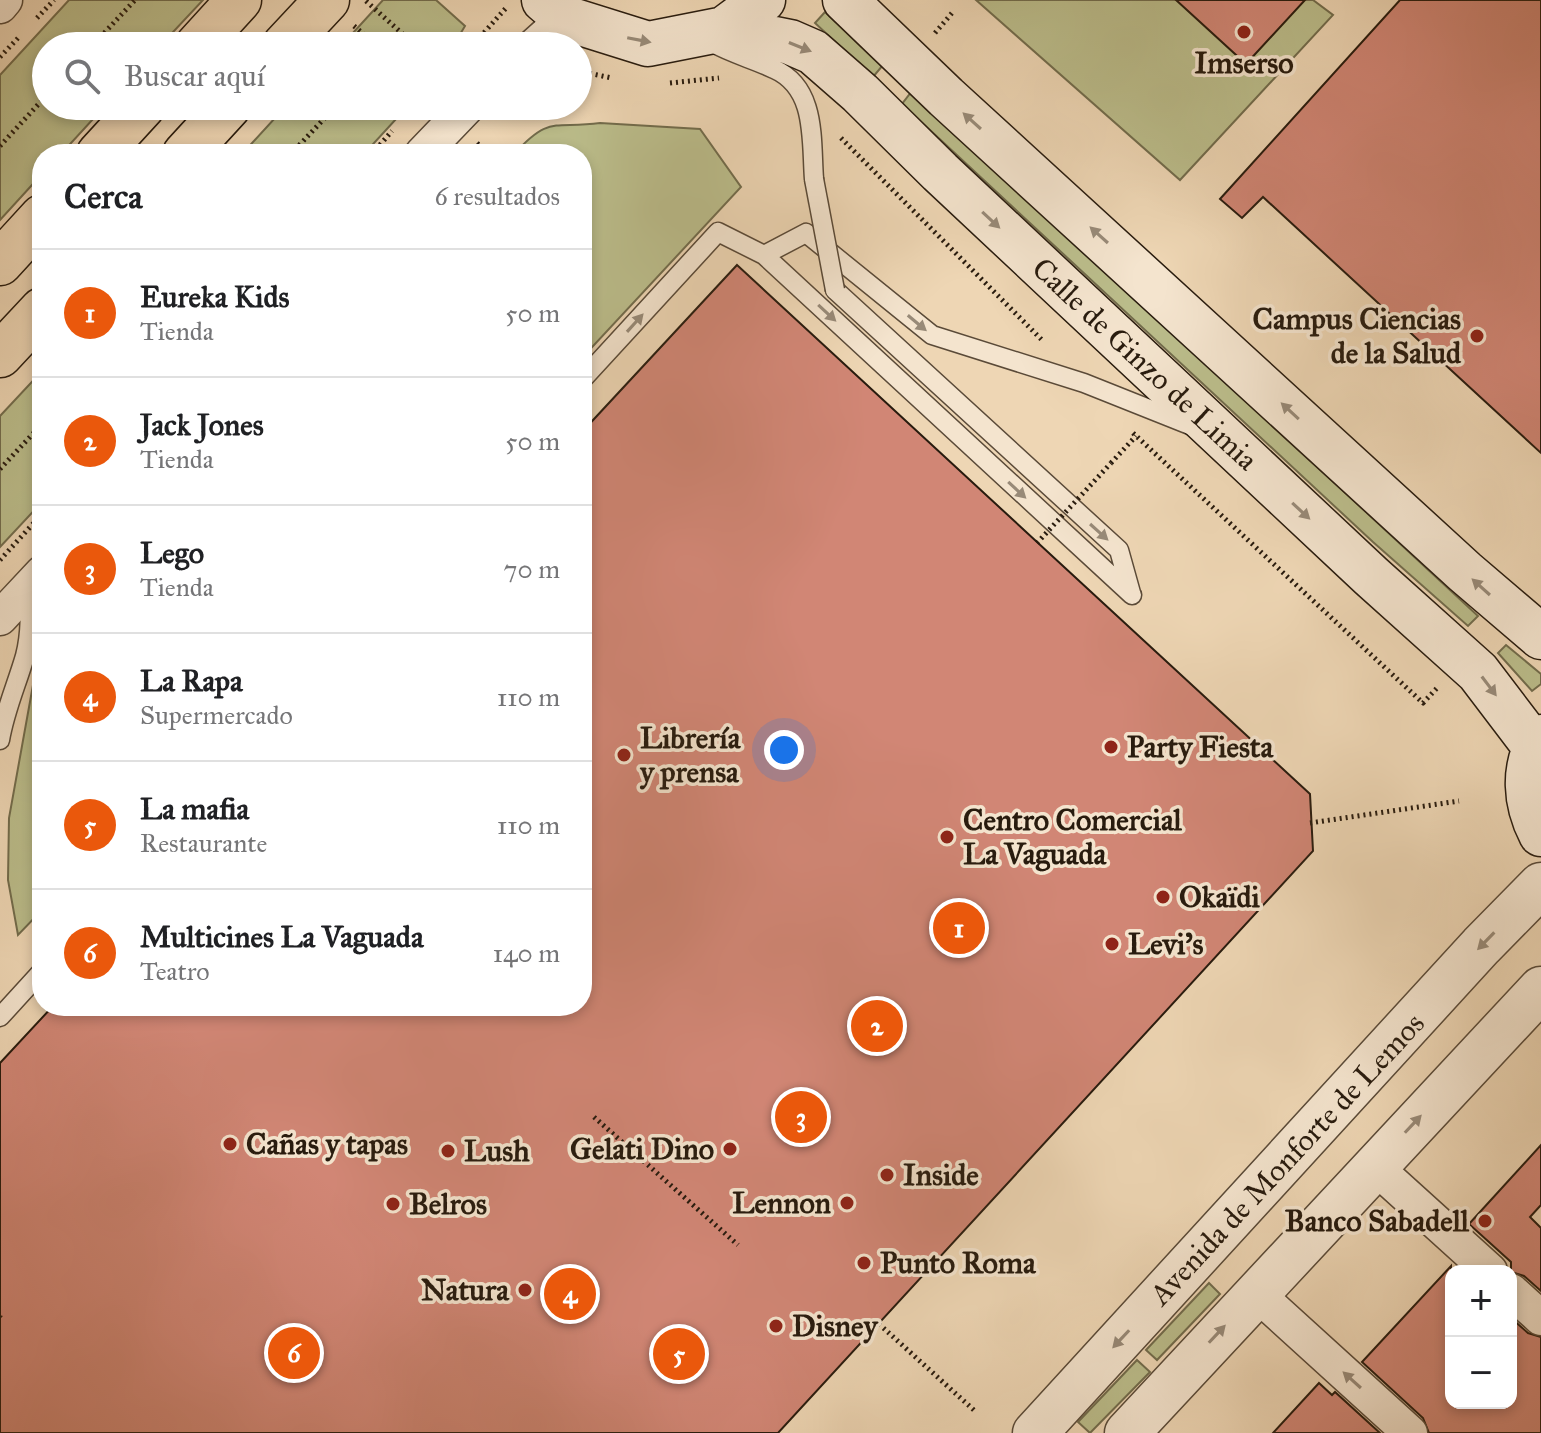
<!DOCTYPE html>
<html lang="es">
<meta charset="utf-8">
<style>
:root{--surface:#fff;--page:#f6f6f6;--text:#202124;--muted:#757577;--line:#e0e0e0;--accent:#ea580c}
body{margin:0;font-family:"IM FELL Great Primer",serif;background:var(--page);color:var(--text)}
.controls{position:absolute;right:24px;bottom:24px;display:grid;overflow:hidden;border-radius:16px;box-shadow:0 4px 12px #0003}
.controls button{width:72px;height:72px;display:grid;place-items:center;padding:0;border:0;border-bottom:2px solid var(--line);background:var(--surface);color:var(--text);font:40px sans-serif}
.you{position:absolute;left:784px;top:750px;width:28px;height:28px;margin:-20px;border:6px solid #fff;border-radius:50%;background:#1a73e8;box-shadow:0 0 0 12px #1a73e833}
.badge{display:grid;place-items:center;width:52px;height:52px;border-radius:50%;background:var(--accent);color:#fff;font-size:26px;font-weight:700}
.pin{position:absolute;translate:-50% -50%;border:4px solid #fff;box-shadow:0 2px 8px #0006}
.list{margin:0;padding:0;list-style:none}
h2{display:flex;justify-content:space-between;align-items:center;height:104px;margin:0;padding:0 32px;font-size:34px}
h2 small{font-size:26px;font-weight:400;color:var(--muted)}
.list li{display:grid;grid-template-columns:52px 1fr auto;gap:24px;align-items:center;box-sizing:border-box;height:128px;padding:0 32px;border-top:2px solid var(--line)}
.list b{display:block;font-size:30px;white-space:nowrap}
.list p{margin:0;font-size:26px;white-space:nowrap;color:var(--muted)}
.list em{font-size:26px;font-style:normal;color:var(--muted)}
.icon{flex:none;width:44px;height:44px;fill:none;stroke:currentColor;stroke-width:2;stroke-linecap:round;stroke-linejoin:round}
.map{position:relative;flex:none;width:1541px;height:1433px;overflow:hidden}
.search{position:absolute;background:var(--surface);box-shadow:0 4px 12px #0003;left:32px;top:32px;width:560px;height:88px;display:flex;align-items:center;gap:20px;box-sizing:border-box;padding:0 28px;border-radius:44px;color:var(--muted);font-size:30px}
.panel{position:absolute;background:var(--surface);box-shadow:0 4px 12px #0003;left:32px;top:144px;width:560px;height:872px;border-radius:32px}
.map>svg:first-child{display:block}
</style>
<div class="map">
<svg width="1541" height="1433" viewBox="0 0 1541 1433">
<rect width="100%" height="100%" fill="#eed6b4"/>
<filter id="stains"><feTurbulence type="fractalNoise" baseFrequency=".0025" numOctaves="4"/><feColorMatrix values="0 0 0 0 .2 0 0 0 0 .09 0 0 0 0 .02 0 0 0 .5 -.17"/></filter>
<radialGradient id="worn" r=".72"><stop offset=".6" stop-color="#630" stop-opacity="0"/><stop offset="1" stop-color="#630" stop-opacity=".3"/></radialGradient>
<path fill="#bbbd8b" stroke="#726c4c" stroke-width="2" d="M 69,0 L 203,0 L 160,46 L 46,46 L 46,106 L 105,106 L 61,154 L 42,154 L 42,174 L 0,220 L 0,75 Z
M 383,0 L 436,0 L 465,26 L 453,46 L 341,46 Z
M 976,0 L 1313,0 L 1333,15 L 1180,180 Z
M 825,12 L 883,65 L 873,77 L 815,23 Z
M 912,91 L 1478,616 L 1468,626 L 1373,542 L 902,104 Z
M 286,106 L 408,106 L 364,154 L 242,154 Z
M 600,123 L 700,129 L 741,187 L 582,358 L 582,154 L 514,154 C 550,115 553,129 600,123 Z
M 42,371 L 42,502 L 0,547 L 0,416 Z
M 1506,645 L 1541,674 L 1541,684 L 1532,691 L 1498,653 Z
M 42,665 L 42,910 L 18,935 L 8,880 L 9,818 L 35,674 Z
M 1209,1283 L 1220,1294 L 1157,1360 L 1146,1350 Z
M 1137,1360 L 1150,1372 L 1090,1433 L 1078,1422 Z"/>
<path fill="#d18675" stroke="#281b0e" stroke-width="2" d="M 1176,0 L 1305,0 L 1246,64 Z
M 1400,0 L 1541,0 L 1541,453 L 1263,197 L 1242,218 L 1220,199 Z
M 737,265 L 1310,794 L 1313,851 L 778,1433 L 0,1433 L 0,1063 L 53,1006 L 582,1006 L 582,432 Z
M 1541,1145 L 1541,1205 L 1530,1217 L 1541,1228 L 1541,1291 L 1524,1276 L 1511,1272 L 1511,1262 L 1469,1224 Z
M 1451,1266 L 1451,1403 L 1511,1403 L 1511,1318 L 1528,1333 L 1541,1337 L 1541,1433 L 1429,1433 L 1423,1418 L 1362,1362 Z
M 1319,1383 L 1332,1395 L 1335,1392 L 1380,1433 L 1273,1433 Z"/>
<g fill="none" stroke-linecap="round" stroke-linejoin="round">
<g stroke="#5a4a38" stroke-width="21">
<path id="service" d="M 711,42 C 732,54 753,59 774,69 C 817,88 811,140 814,179
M 764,255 L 806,233 L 932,335 L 1084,383 L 1192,426
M 835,290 L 1119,550 L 1131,593
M 582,380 L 718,232 L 764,255 L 1132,595
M 0,740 C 5,710 17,684 25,656 C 31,633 30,610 29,587
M 0,1017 L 42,971"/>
</g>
<g stroke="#5a4a38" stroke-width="37">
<path id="minor" d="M 0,6 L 5,0
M 534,46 L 565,18
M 422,154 L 468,106
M 0,618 L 42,573
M 1374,1166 L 1490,1271
M 1511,1291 L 1541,1318
M 1256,1293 L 1410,1433"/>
</g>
<g stroke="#5a4a38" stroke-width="47">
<path id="tertiary" d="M 1035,1433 L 1481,946 L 1541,885
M 1127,1433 L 1541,989"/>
</g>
<g stroke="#281b0e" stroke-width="47">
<path id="secondary" d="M 544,0 L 565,18 L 648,44 L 724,29 L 763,0
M 845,0 L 946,97 L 1465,572 L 1541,637
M 724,29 L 790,42 L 813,52 L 860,93 L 940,172 L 1371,576 L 1478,672 L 1535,747
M 1541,737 C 1522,768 1525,803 1541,834"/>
</g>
<g stroke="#281b0e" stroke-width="47">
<path id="trunk" d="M 197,46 L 239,0
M 284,46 L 327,0
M 99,154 L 143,106
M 185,154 L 229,106
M 0,263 L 42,217
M 0,355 L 42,310"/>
</g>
<path stroke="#281b0e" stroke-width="5" stroke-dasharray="2 4" stroke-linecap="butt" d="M 366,1 L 416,46
M 37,18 L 54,0
M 354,26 L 378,46
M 935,33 L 952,13
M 92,46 L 135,0
M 472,46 L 506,8
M 0,57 L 19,37
M 578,71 L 612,78
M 670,83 L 719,78
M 404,117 L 414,106
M 841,138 L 1042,340
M 477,143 L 488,154
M 0,146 L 46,96
M 291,154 L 336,106
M 372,154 L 392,131
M 1133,433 L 1423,703 L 1438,687
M 1111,463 L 1136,436
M 0,469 L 42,424
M 0,560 L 42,514
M 1310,823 L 1459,801
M 594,1117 L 738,1245
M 0,1317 L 1,1318
M 879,1324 L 976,1412"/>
<use href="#service" stroke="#f4e4ce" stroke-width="18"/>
<use href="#minor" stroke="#f4e4ce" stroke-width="34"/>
<use href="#tertiary" stroke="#f4e4ce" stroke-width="44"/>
<use href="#secondary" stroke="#f4e4ce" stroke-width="44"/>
<use href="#trunk" stroke="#eed6b4" stroke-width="44"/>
<g stroke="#5a4a38" stroke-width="21" stroke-linecap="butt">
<path id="service-bridge" d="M 814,179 L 835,290"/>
</g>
<path stroke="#281b0e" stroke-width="5" stroke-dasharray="2 4" stroke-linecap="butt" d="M 1037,543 L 1111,463"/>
<use href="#service-bridge" stroke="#f4e4ce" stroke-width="18"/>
</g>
<defs><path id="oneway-solid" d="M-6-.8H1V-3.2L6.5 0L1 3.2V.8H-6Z" transform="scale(2)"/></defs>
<g fill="#988a78">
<use href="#oneway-solid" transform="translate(639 40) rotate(11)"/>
<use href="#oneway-solid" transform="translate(800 47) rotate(22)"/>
<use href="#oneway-solid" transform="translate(972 121) rotate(-138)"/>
<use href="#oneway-solid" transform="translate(991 220) rotate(43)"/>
<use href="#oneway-solid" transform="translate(1099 235) rotate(-138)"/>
<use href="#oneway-solid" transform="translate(827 313) rotate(43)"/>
<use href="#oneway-solid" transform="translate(635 323) rotate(-48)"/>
<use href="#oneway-solid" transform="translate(917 323) rotate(40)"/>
<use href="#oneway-solid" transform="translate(1290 411) rotate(-137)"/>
<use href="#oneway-solid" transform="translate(1017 490) rotate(43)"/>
<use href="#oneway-solid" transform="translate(1301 511) rotate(43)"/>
<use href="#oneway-solid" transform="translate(1099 532) rotate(42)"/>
<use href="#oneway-solid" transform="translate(1481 587) rotate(-138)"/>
<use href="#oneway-solid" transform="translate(1489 686) rotate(53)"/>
<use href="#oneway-solid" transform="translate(1486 941) rotate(134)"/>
<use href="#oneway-solid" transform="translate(1413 1124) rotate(-47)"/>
<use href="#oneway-solid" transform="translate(1217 1334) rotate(-47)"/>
<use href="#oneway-solid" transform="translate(1121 1339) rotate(133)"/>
<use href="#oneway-solid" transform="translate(1352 1380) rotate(-138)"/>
</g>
<g fill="#8f2418" stroke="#f4e4ce" stroke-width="3">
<circle cx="1244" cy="32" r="8"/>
<circle cx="1477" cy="336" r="8"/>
<circle cx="1111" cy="747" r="8"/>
<circle cx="624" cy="755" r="8"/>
<circle cx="947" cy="837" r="8"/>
<circle cx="1163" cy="897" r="8"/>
<circle cx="1112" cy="944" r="8"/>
<circle cx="230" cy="1144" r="8"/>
<circle cx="730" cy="1149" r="8"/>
<circle cx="448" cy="1151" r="8"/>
<circle cx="887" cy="1175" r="8"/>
<circle cx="847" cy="1203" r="8"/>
<circle cx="393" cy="1204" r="8"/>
<circle cx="1485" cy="1221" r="8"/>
<circle cx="864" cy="1263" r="8"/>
<circle cx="525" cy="1290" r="8"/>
<circle cx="776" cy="1326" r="8"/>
</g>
<g text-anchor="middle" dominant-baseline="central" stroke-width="7" stroke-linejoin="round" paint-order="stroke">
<g font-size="30" font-weight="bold" fill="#281b0e" stroke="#f4e4ce" text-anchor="start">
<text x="1244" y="63" text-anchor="middle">Imserso</text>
<text x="1461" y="319" text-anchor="end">Campus Ciencias<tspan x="1461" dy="34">de la Salud</tspan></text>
<text x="640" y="738">Librería<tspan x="640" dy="34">y prensa</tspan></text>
<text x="1127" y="747">Party Fiesta</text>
<text x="963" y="820">Centro Comercial<tspan x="963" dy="34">La Vaguada</tspan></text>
<text x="1179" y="897">Okaïdi</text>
<text x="1128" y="944">Levi's</text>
<text x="246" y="1144">Cañas y tapas</text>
<text x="714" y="1149" text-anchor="end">Gelati Dino</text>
<text x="464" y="1151">Lush</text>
<text x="903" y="1175">Inside</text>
<text x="831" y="1203" text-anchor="end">Lennon</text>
<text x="409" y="1204">Belros</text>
<text x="1469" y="1221" text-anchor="end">Banco Sabadell</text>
<text x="880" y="1263">Punto Roma</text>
<text x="509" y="1290" text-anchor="end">Natura</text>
<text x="792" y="1326">Disney</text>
</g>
<g font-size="30" fill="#281b0e" stroke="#f4e4ce">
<text transform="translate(1145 364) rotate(43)">Calle de Ginzo de Limia</text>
<text transform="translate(1287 1159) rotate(-47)">Avenida de Monforte de Lemos</text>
</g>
</g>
<rect width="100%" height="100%" filter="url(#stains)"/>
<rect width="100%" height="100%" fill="url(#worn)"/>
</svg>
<div class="controls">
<button>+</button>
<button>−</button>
</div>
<div class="you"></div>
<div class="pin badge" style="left:959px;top:928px">1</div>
<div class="pin badge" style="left:877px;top:1026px">2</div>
<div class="pin badge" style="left:801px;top:1117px">3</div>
<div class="pin badge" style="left:570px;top:1294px">4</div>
<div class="pin badge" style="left:679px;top:1354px">5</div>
<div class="pin badge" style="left:294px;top:1353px">6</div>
<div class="search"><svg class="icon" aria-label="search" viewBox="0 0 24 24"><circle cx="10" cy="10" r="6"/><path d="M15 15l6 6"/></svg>Buscar aquí</div>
<section class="panel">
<h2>Cerca<small>6 resultados</small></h2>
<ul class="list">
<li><span class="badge">1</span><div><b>Eureka Kids</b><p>Tienda</p></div><em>50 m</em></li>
<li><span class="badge">2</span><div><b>Jack Jones</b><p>Tienda</p></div><em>50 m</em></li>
<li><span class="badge">3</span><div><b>Lego</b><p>Tienda</p></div><em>70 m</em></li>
<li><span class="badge">4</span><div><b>La Rapa</b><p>Supermercado</p></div><em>110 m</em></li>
<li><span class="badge">5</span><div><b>La mafia</b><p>Restaurante</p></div><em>110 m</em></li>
<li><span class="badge">6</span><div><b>Multicines La Vaguada</b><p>Teatro</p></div><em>140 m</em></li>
</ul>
</section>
</div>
